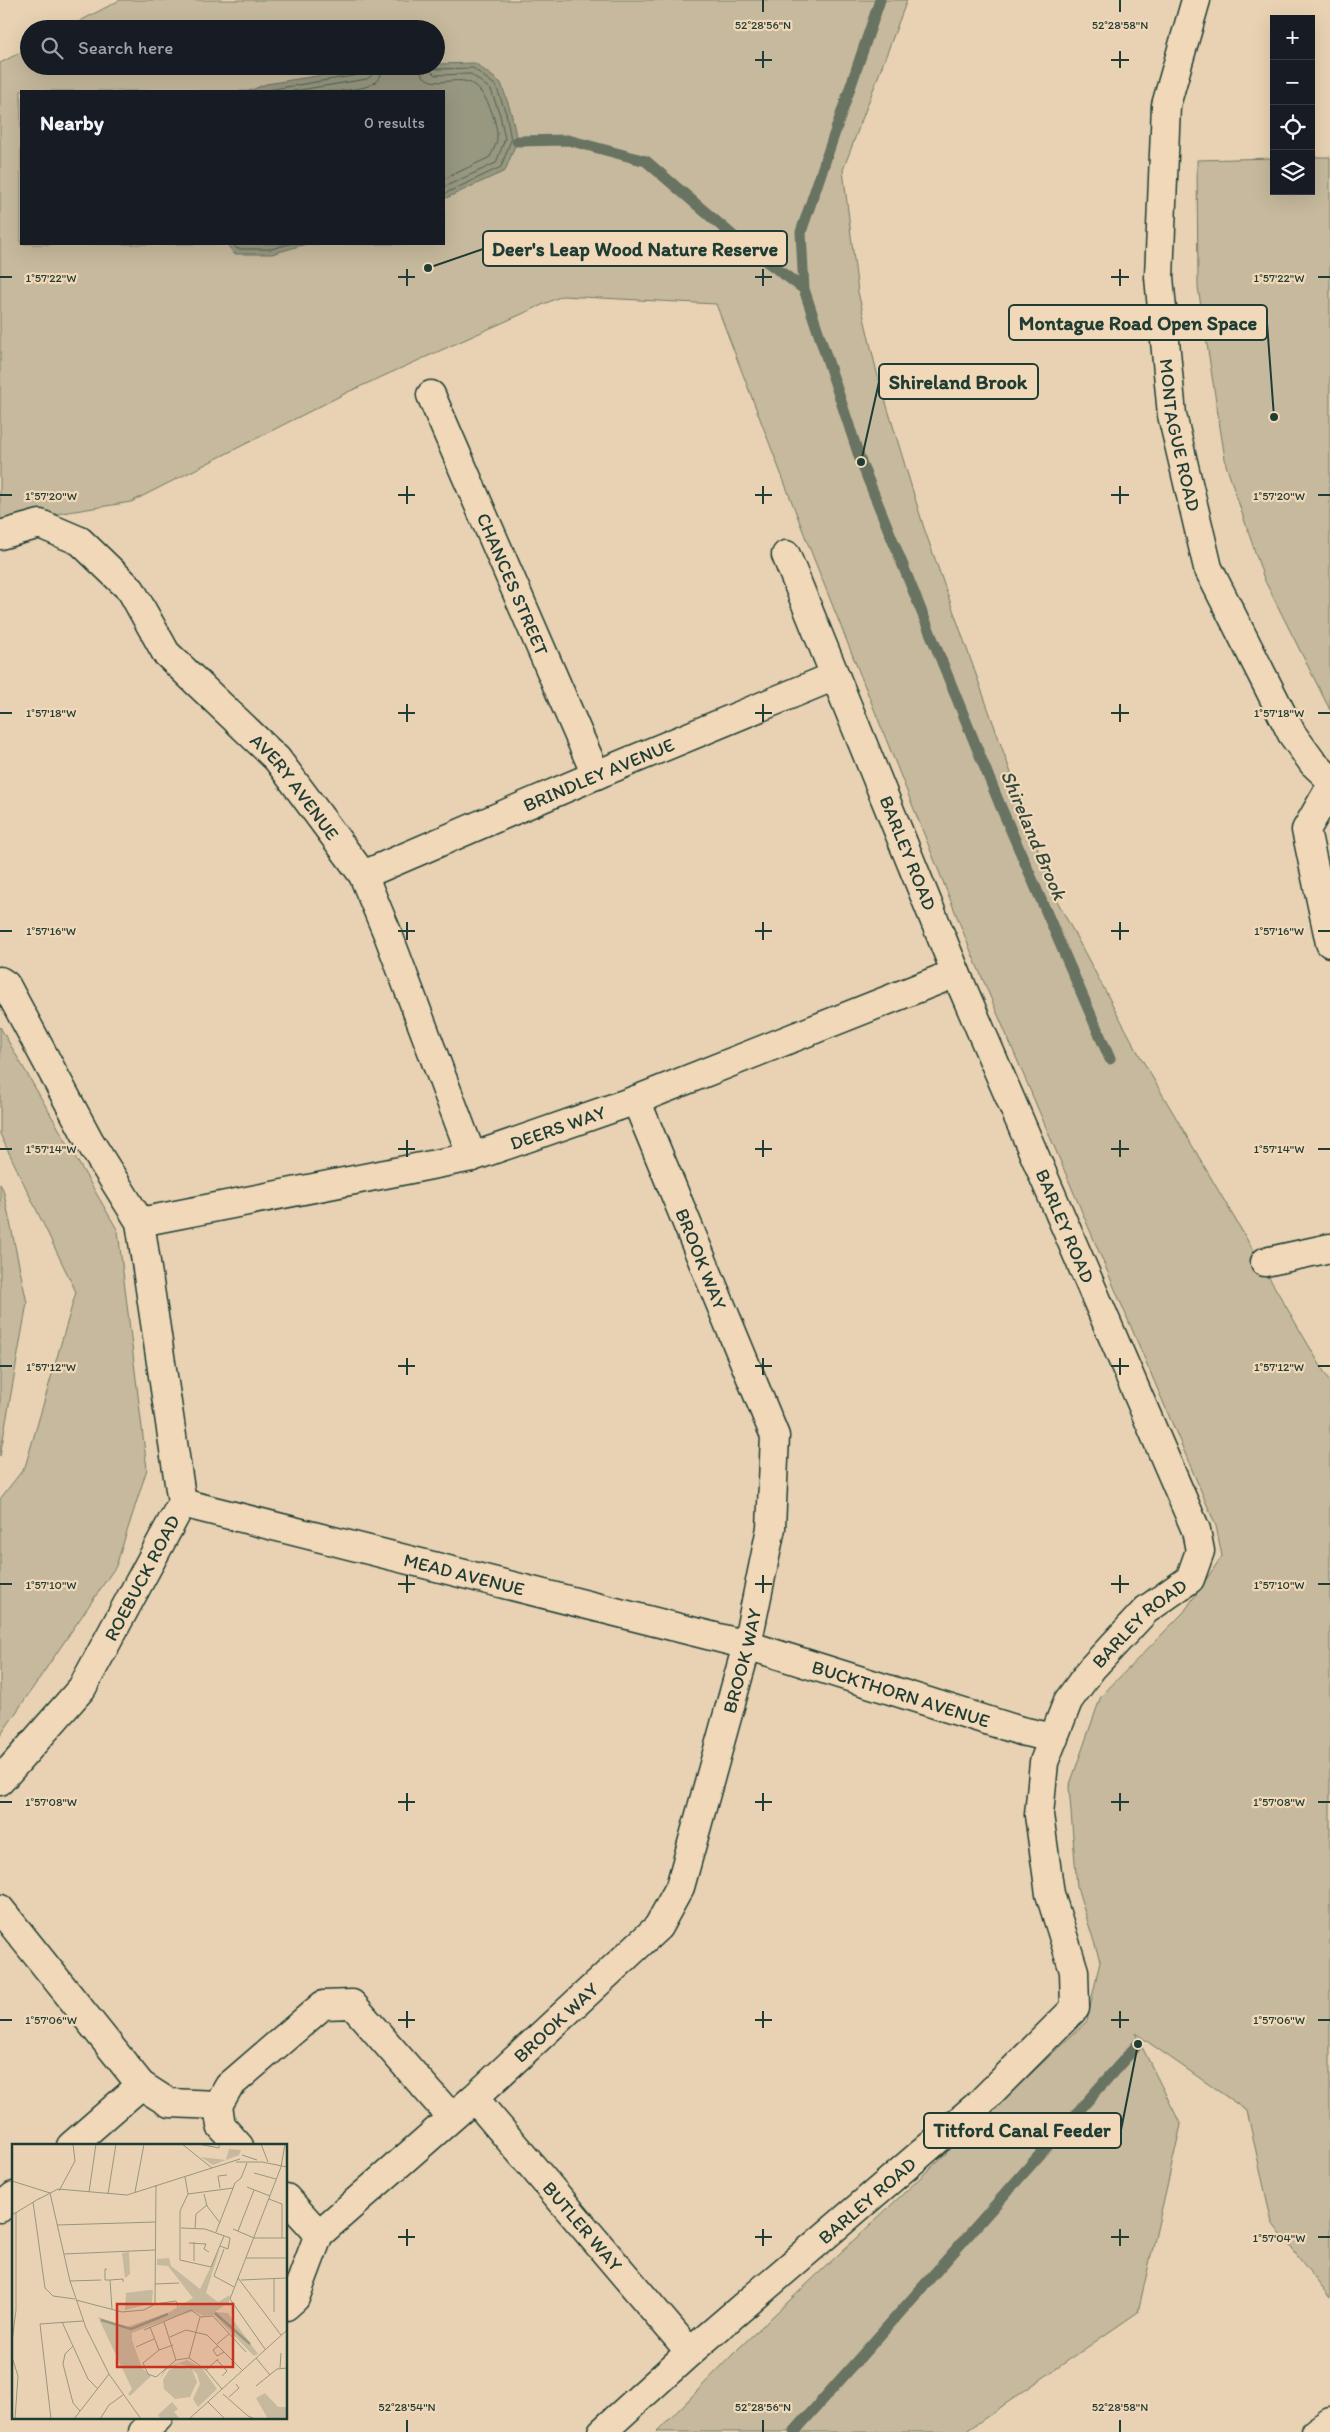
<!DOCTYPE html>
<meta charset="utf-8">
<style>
:root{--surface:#171b24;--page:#242831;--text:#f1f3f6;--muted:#9ea1a6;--line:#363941}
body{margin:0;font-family:Itim,sans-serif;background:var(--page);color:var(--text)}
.controls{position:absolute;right:15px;top:15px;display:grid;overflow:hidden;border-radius:0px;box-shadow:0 5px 20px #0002}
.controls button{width:45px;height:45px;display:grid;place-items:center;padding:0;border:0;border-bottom:1px solid var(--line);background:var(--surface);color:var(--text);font:25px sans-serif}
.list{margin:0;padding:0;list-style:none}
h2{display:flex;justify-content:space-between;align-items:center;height:65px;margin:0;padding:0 20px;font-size:21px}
h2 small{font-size:16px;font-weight:400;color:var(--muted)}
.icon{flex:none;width:28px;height:28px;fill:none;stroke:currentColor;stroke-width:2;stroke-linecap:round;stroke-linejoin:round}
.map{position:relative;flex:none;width:1330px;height:2432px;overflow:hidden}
.search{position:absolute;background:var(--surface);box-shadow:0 5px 20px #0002;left:20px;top:20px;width:425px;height:55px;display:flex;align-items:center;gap:12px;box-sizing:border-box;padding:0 18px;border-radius:28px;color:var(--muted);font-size:19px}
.panel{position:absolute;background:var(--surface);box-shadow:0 5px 20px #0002;left:20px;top:90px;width:425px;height:155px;border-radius:0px}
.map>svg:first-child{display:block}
</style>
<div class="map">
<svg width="1330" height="2432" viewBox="0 0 1330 2432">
<rect width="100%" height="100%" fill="#e8d2b3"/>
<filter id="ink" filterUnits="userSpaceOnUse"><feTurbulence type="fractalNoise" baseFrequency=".02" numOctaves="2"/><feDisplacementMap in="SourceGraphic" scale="10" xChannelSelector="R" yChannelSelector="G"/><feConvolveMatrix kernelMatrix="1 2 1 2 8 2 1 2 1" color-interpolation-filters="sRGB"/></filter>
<g filter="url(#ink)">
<path fill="#c6b99d" stroke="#727b68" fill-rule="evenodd" d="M 120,0 L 907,0 L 843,170 L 858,292 L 877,373 L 924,528 L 1055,897 L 1140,1056 L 1330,1382 L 1330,2298 L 1272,2223 L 1247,2111 L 1135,2033 L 1181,2125 L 1138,2312 L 965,2432 L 657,2432 L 739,2348 L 1087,2021 L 1100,1961 L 1077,1887 L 1069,1787 L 1101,1696 L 1184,1612 L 1222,1556 L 1216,1526 L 972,954 L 808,544 L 716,304 L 562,296 L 348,392 L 131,502 L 0,523 L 0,63 L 29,48 L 29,66 L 436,66 L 436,29 L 65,29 ZM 21,91 L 444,91 L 444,244 L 21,244 Z
M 1311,157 L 1330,157 L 1330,710 L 1264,579 L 1226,465 L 1198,287 L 1197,160 L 1274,158 L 1274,191 L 1311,191 Z
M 0,1027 L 118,1231 L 147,1469 L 116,1566 L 0,1736 L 0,1499 L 25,1467 L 76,1292 L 0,1134 Z
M 0,1184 L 3,1189 L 27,1303 L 0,1456 Z"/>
<path fill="#989780" stroke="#687362" d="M 475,63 L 501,83 L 511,112 L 517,141 L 505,171 L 444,199 L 444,91 L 249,91 L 266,84 L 379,66 L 436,66 L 436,64 Z
M 227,244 L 306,244 L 272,254 L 234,254 Z"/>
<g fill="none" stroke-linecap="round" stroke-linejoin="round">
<path stroke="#4f6152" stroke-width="1" d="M 418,66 C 426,93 450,76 468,82 C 485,87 498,122 497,138 C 497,144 492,152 490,157 L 444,179
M 426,66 L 435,75 L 471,74 L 491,90 L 500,115 L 505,139 L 496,163 L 444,187
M 432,66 L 437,69 L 473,68 L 496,86 L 506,113 L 511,140 L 501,167 L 444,194
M 262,91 L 364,74 L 368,71 L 369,66
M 294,91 L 367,79 L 373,74 L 375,66
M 341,91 C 358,88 382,89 383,66
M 233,244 L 237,249 L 271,249 L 289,244"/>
<path stroke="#687362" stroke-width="11" d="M 880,0 L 801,232 L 804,289 L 861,462 L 1000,805 L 1110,1059
M 517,141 L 568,140 L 646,161 L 739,241 L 804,289
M 794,2432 L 1138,2044"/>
<g stroke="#1f3d34" stroke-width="31">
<g id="street">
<path id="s1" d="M 1196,0 L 1166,105 L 1159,277 L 1172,415 L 1208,568 L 1292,734 L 1313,763 L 1330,779"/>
<path id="s2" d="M 431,395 L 596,775"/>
<path id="s3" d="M 0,535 L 40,524 L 80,541 L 131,590 L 166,653 L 277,759 L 363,875 L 389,937 L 472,1157"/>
<path d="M 1330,788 L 1306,830 L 1330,943"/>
<path id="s4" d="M 363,875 L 596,775 L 835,676"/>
<path d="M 0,981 L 6,985 L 90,1142 L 140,1222 L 182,1503 L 82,1688 L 0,1781"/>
<path id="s5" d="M 140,1222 L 472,1157 L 636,1100 L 956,973"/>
<path d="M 1265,1262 L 1330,1248"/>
<path id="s6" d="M 182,1503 L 747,1645 L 1021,1731 L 1054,1738"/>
<path d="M 0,1909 L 141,2085 L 169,2103 L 218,2105"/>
<path id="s7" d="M 474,2098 L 690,2352"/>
<path d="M 71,2146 L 141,2085"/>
<path d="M 239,2146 L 221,2126 L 218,2105 L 229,2086 L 323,2005 L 352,2004 L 451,2117"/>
<path d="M 286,2198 L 319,2234"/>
<path d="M 0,2208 L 14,2196"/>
<path id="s8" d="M 286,2306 L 295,2298 L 319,2234 L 474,2098 L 658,1927 L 680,1887 L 747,1645 L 771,1528 L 775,1436 L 636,1100"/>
<path d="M 143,2432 L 158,2418"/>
<path id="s9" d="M 602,2432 L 690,2352 L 980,2103 L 1075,2008 L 1074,1971 L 1050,1894 L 1039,1815 L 1044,1762 L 1068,1701 L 1092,1668 L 1146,1610 L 1190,1579 L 1200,1551 L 1196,1530 L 956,973 L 786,555"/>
<path d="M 1316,2432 L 1330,2422"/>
</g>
</g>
<use href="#street" stroke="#f0d8b8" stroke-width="28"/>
</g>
</g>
<path fill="none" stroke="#1f3d34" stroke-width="2" d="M 763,0 L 763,12M 1120,0 L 1120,12M 763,51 L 763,68M 1120,51 L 1120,68M 755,60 L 772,60M 1111,60 L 1129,60M 407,269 L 407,286M 763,269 L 763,286M 1120,269 L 1120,286M 0,277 L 12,277M 398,277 L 415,277M 755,277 L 772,277M 1111,277 L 1129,277M 1318,277 L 1330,277M 407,486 L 407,504M 763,486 L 763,504M 1120,486 L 1120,504M 0,495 L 12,495M 398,495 L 415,495M 755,495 L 772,495M 1111,495 L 1129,495M 1318,495 L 1330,495M 407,704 L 407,722M 763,704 L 763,722M 1120,704 L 1120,722M 0,713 L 12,713M 398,713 L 415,713M 755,713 L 772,713M 1111,713 L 1129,713M 1318,713 L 1330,713M 407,922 L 407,940M 763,922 L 763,940M 1120,922 L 1120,940M 0,931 L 12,931M 398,931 L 415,931M 755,931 L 772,931M 1111,931 L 1129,931M 1318,931 L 1330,931M 407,1140 L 407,1157M 763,1140 L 763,1157M 1120,1140 L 1120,1157M 0,1149 L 12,1149M 398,1149 L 415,1149M 755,1149 L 772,1149M 1111,1149 L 1129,1149M 1318,1149 L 1330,1149M 407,1358 L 407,1375M 763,1358 L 763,1375M 1120,1358 L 1120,1375M 0,1366 L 12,1366M 398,1366 L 415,1366M 755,1366 L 772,1366M 1111,1366 L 1129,1366M 1318,1366 L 1330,1366M 407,1575 L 407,1593M 763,1575 L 763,1593M 1120,1575 L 1120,1593M 0,1584 L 12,1584M 398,1584 L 415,1584M 755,1584 L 772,1584M 1111,1584 L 1129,1584M 1318,1584 L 1330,1584M 407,1793 L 407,1811M 763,1793 L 763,1811M 1120,1793 L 1120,1811M 0,1802 L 12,1802M 398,1802 L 415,1802M 755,1802 L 772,1802M 1111,1802 L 1129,1802M 1318,1802 L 1330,1802M 407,2011 L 407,2028M 763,2011 L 763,2028M 1120,2011 L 1120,2028M 0,2020 L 12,2020M 398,2020 L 415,2020M 755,2020 L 772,2020M 1111,2020 L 1129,2020M 1318,2020 L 1330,2020M 407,2229 L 407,2246M 763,2229 L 763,2246M 1120,2229 L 1120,2246M 398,2237 L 415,2237M 755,2237 L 772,2237M 1111,2237 L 1129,2237M 1318,2237 L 1330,2237M 407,2420 L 407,2432M 763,2420 L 763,2432M 1120,2420 L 1120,2432"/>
<g text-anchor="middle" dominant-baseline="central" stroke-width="4.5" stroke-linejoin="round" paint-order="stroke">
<g font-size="19" fill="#1f3d34" stroke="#f0d8b8">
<text stroke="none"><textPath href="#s1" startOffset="441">MONTAGUE ROAD</textPath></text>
<text stroke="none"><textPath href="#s2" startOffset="206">CHANCES STREET</textPath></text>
<text stroke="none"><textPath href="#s4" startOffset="256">BRINDLEY AVENUE</textPath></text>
<text stroke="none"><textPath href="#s3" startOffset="414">AVERY AVENUE</textPath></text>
<text transform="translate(908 853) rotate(68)">BARLEY ROAD</text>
<text stroke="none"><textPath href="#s5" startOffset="429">DEERS WAY</textPath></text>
<text transform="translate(1065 1226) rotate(67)">BARLEY ROAD</text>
<text transform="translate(701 1259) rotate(68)">BROOK WAY</text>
<text stroke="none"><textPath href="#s6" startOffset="291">MEAD AVENUE</textPath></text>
<text transform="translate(142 1578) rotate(-62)">ROEBUCK ROAD</text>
<text stroke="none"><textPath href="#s9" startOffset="1058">BARLEY ROAD</textPath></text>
<text stroke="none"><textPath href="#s8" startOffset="818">BROOK WAY</textPath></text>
<text stroke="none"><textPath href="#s6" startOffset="744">BUCKTHORN AVENUE</textPath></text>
<text stroke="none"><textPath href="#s8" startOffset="398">BROOK WAY</textPath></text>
<text stroke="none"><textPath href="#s9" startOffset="352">BARLEY ROAD</textPath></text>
<text stroke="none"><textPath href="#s7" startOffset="168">BUTLER WAY</textPath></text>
</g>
<g font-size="20" font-style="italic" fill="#314a3f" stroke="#f0d8b8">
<text transform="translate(1034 835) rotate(67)">Shireland Brook</text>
</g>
</g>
<g transform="translate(12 2144)">
<rect width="275" height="275" fill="#e8d2b3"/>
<path d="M 217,5 L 229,6 L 227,11 L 201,21 L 189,13 L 214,16 ZM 208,104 L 194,149 L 206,158 L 218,151 L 217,158 L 203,168 L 216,169 L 246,210 L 242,212 L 202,171 L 191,172 L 182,167 L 151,177 L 120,189 L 120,196 L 130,224 L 139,232 L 118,252 L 116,250 L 120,245 L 86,173 L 114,183 L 156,169 L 181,154 L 156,122 L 145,121 L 145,115 L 157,114 L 159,122 L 188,145 ZM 117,108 L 118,130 L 113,134 L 110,109 ZM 137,146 L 141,146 L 140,159 L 113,166 L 114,149 ZM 175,216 L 190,224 L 205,245 L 186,263 L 181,255 L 188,240 L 185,230 L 180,225 L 185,238 L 178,253 L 163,255 L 152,245 L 151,236 L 157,226 L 167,222 L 178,225 L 175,222 L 167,220 L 154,226 L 148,235 L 153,224 ZM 253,249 L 266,263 L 275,263 L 274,275 L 256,275 L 244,254 ZM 160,258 L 166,265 L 162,268 L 168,275 L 149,275 L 146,271 Z" fill="#c6b99d"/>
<path fill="none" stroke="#989780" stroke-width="2.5" d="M 203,169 L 238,200M 89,176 L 119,185 L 156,170"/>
<path fill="none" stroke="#989680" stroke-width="1" d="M 170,0 L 200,24M 186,0 L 207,4 L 207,0M 249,0 L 256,18M 230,11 L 245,16M 224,18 L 250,18 L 275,23M 242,29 L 264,35M 173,33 L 176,50 L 168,67 L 168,116 L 199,123 L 212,92M 0,37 L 38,49 L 58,137 L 74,184 L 97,230 L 129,275M 235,43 L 258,52M 208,44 L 206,32 L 215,31M 47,47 L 63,17 L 61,0M 77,48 L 84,0M 123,48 L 132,0M 96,50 L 104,0M 176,50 L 221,44M 192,50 L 195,62 L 208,79M 27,55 L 46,45 L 115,51 L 228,15M 257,55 L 270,60 L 270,94M 21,58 L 33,144 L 41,152 L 63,155M 0,71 L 28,54M 45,81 L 144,78M 169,84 L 193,85 L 218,94 L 216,105 L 208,102M 183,84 L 184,70 L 195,61M 221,85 L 242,94 L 275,94M 226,87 L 242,46M 204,88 L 223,39 L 229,34 L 235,19M 177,99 L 194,100 L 192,105 L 197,108M 212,105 L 202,132 L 222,143M 52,110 L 143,106M 234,114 L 275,114M 182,117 L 182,98M 95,125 L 93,125 L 93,136 L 98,136 L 100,165M 226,134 L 269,191M 262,134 L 262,168M 98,136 L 111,135 L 111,138M 229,136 L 275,134M 58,137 L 89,136M 143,140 L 167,139M 64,156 L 110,168 L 132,166 L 143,160 L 144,41M 143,160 L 164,157 L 166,163M 50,178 L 76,235 L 86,245M 152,178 L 164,216M 138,183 L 147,206M 132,186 L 179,166 L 189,173 L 201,172 L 234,208M 158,193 L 174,186 L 195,191 L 230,226M 0,198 L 4,166 L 4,68M 205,200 L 217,190M 161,201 L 147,206 L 131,219 L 136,230 L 144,233 L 164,216 L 177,214 L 194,226 L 210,245M 61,202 L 53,210 L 51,220 L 61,259 L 68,267M 206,202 L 201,206 L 205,212 L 212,208M 124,203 L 142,195M 253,205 L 218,155 L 269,23 L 273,0M 0,213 L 6,232 L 3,275M 177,214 L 188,173M 244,214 L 258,231M 205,216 L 215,227 L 210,232M 268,224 L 269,209M 194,226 L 206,215M 244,242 L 265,225 L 275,224M 211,250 L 236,272 L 243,275M 217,253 L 227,244 L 224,240M 196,258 L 213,275M 39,275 L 28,180 L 71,177M 62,275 L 97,230M 88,275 L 97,261 L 111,251M 177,275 L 275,186"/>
<path fill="#c8321e" fill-opacity="0.15" stroke="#c8321e" stroke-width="2.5" d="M 105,160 L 221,160 L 221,223 L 105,223 Z"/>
<rect width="275" height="275" fill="none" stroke="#1f3d34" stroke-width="2.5"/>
</g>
<g font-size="12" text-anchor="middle" fill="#1f3d34" stroke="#f0d8b8" stroke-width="4.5" stroke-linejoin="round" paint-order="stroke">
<text x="763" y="29">52°28'56"N</text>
<text x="1120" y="29">52°28'58"N</text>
<text x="1279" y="282">1°57'22"W</text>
<text x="51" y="282">1°57'22"W</text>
<text x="1279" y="500">1°57'20"W</text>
<text x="51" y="500">1°57'20"W</text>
<text x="1279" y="717">1°57'18"W</text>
<text x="51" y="717">1°57'18"W</text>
<text x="51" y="935">1°57'16"W</text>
<text x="1279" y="935">1°57'16"W</text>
<text x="1279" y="1153">1°57'14"W</text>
<text x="51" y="1153">1°57'14"W</text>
<text x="51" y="1371">1°57'12"W</text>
<text x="1279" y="1371">1°57'12"W</text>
<text x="51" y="1589">1°57'10"W</text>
<text x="1279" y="1589">1°57'10"W</text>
<text x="51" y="1806">1°57'08"W</text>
<text x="1279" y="1806">1°57'08"W</text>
<text x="1279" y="2024">1°57'06"W</text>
<text x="51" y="2024">1°57'06"W</text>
<text x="1279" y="2242">1°57'04"W</text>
<text x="407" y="2411">52°28'54"N</text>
<text x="763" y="2411">52°28'56"N</text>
<text x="1120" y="2411">52°28'58"N</text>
</g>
<path fill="none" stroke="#1f3d34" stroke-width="2" d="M428 268L483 249M1274 417L1267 323M861 462L879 382M1138 2044L1121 2130"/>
<g fill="#1f3d34" stroke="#f0d8b8" stroke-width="2">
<circle cx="428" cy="268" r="5"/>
<circle cx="1274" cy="417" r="5"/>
<circle cx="861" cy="462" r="5"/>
<circle cx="1138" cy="2044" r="5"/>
</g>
<g fill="#f0d8b8" stroke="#1f3d34" stroke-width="2">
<rect x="483" y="231" width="304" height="35" rx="5"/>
<rect x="1009" y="305" width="258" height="35" rx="5"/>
<rect x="879" y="364" width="159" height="35" rx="5"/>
<rect x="924" y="2113" width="197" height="35" rx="5"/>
</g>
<g font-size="20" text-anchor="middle" font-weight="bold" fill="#1f3d34">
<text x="635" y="256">Deer's Leap Wood Nature Reserve</text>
<text x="1138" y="330">Montague Road Open Space</text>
<text x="958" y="389">Shireland Brook</text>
<text x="1022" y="2137">Titford Canal Feeder</text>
</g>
</svg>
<div class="controls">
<button>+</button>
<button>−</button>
<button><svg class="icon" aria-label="locate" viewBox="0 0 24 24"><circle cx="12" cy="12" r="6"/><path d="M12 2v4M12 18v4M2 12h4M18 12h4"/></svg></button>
<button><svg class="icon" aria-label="layers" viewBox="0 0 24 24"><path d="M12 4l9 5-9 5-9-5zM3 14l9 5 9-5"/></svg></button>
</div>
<div class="search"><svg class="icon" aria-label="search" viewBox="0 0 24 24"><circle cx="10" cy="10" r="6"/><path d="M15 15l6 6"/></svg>Search here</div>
<section class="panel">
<h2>Nearby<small>0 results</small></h2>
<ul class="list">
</ul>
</section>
</div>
